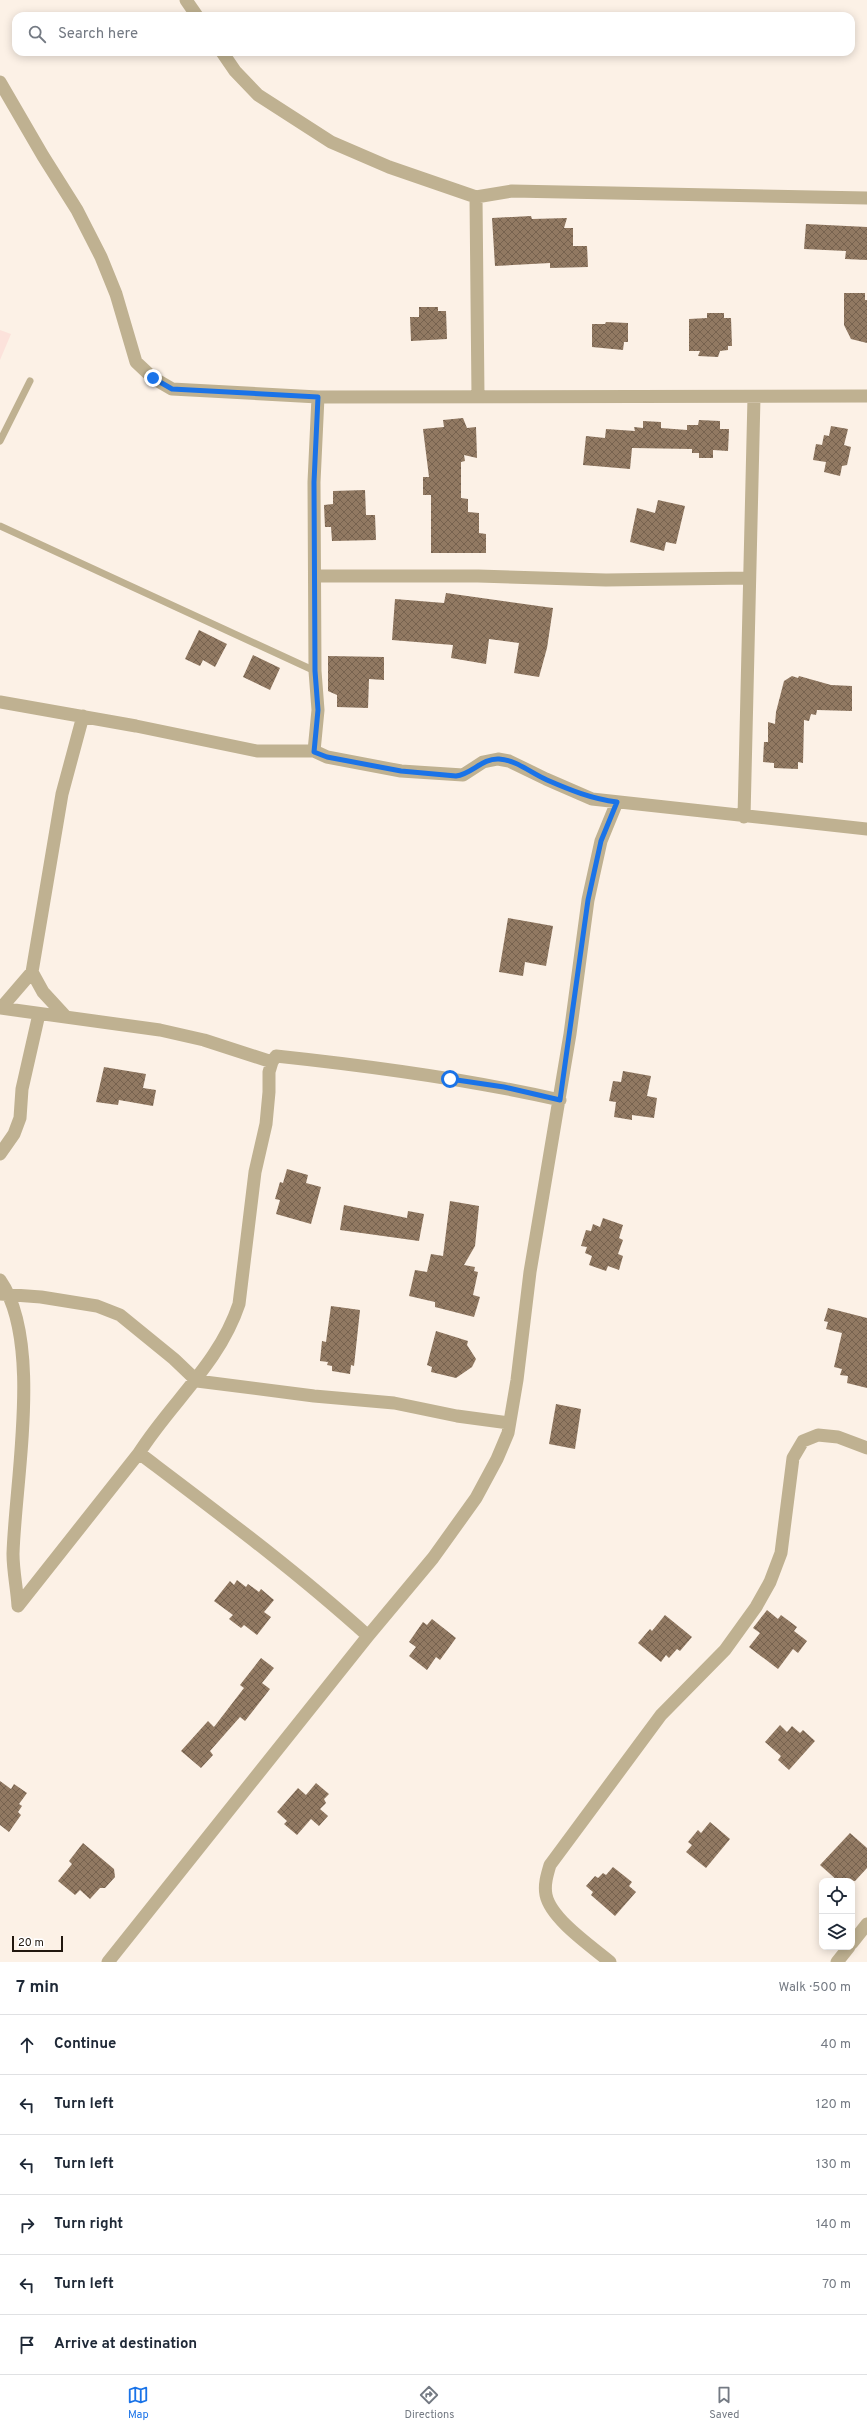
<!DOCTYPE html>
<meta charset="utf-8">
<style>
:root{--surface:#fff;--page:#f6f6f7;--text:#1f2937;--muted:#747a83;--line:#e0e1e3;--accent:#1a73e8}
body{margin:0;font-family:Overpass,sans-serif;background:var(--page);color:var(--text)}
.controls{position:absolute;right:12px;bottom:12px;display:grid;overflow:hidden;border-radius:8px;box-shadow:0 2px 10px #0003}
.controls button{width:36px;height:36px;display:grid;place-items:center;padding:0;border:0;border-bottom:1px solid var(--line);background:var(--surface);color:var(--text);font:20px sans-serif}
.scale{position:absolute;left:12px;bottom:10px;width:51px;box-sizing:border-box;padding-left:4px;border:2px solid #21170e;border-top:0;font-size:11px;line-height:14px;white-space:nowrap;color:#21170e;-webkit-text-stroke:3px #fff;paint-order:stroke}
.stop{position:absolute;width:12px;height:12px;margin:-9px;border:3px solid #1a73e8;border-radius:50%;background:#fff}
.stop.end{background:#1a73e8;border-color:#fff;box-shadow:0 1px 4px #0008}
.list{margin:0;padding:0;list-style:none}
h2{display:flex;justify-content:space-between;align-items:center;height:52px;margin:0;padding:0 16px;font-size:17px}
h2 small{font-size:13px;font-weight:400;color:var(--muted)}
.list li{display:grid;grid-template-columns:26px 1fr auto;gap:12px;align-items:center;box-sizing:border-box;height:60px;padding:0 16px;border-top:1px solid var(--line)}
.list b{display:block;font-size:15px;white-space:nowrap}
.list em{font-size:13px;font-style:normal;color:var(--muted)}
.icon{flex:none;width:22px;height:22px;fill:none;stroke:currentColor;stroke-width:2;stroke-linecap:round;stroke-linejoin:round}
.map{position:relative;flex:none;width:867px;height:1962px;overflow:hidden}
.search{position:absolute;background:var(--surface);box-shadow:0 2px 10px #0003;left:12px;right:12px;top:12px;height:44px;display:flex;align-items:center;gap:10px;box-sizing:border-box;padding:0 14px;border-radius:12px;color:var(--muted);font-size:15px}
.sheet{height:412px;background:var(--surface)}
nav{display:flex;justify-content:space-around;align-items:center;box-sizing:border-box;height:56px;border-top:1px solid var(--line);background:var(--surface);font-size:11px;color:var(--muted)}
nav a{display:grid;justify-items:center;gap:2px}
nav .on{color:var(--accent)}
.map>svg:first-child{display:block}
</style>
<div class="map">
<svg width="867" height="1962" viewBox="0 0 867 1962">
<defs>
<pattern id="building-cross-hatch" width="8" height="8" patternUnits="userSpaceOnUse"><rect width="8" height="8" fill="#917962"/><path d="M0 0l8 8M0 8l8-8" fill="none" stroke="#76624f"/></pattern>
</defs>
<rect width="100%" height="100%" fill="#fcf1e6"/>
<path fill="#fce2db" d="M 0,330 L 11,334 L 0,360 Z"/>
<path fill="url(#building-cross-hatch)" d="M 531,216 L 532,219 L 567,218 L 564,228 L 573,228 L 573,246 L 587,246 L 588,267 L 550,268 L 550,263 L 495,266 L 492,218 Z
M 806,224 L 867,227 L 867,260 L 845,259 L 846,251 L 804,249 Z
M 844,293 L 865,293 L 865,300 L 867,300 L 867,343 L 851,339 L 844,325 Z
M 419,307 L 438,307 L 438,311 L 446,311 L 447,339 L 411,341 L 410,317 L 419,317 Z
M 707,313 L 724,313 L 724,318 L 731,318 L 732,346 L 728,346 L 728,350 L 720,351 L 718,357 L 698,356 L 700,351 L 689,351 L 689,319 L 707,318 Z
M 606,322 L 628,323 L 628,342 L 624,342 L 623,350 L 592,347 L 592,324 L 605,324 Z
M 463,418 L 467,428 L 476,427 L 477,458 L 464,455 L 465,461 L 461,462 L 461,498 L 468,499 L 468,512 L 479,513 L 479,533 L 486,534 L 486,553 L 431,553 L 431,495 L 423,495 L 423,477 L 429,477 L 423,429 L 444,427 L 443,420 Z
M 699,420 L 720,421 L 720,429 L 729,429 L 728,451 L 713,450 L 713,458 L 699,458 L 699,453 L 692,453 L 692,449 L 632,448 L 630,469 L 583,465 L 586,436 L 605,438 L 606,429 L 635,431 L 634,427 L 643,428 L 643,421 L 661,422 L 661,428 L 687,430 L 687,425 L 698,425 Z
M 831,426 L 848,429 L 844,445 L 851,447 L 847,465 L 842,466 L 840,476 L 824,472 L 826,462 L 813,460 L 816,444 L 822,445 L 824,435 L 829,436 Z
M 365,490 L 366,515 L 375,515 L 376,540 L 332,541 L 331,527 L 325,527 L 324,505 L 333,504 L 333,491 Z
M 658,500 L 685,506 L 676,544 L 666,542 L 664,551 L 630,542 L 637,508 L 655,513 Z
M 446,593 L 553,608 L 547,648 L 539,677 L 514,673 L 519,643 L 489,639 L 486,664 L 451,658 L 453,645 L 392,640 L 395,599 L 444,603 Z
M 199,630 L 227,644 L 215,667 L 203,660 L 200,666 L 185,659 Z
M 253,655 L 280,668 L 270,690 L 243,677 Z
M 328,656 L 384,657 L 384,680 L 369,679 L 368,708 L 337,707 L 337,695 L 328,691 Z
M 792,676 L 798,678 L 799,676 L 831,685 L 852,686 L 852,711 L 817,710 L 816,715 L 811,714 L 809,721 L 804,720 L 803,763 L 798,762 L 798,769 L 774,768 L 774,763 L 763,762 L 764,742 L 768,742 L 768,722 L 775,724 L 776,712 L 784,681 Z
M 508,918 L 553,926 L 546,966 L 525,962 L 523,976 L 499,972 Z
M 104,1067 L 146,1074 L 143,1088 L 156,1090 L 153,1106 L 119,1100 L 118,1105 L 96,1102 Z
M 623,1071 L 651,1076 L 647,1096 L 657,1098 L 654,1118 L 632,1115 L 632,1120 L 614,1117 L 616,1102 L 609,1101 L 613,1081 L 621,1082 Z
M 287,1169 L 308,1175 L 306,1183 L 321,1187 L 311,1224 L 276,1214 L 280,1200 L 275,1199 L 280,1182 L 283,1183 Z
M 450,1201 L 479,1206 L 475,1246 L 464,1265 L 475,1267 L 474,1271 L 478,1272 L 473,1295 L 480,1297 L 474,1317 L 435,1307 L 435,1302 L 409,1296 L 415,1270 L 427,1272 L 431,1254 L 443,1256 Z
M 344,1205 L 407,1218 L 408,1211 L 424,1214 L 419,1241 L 340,1230 Z
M 603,1218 L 623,1225 L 619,1238 L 623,1240 L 618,1254 L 623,1256 L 619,1270 L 608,1266 L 606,1271 L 589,1265 L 592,1256 L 585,1253 L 587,1247 L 581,1246 L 586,1230 L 591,1231 L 593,1224 L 600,1227 Z
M 331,1306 L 360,1310 L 354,1366 L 351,1365 L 350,1374 L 332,1371 L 332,1366 L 327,1365 L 328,1362 L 320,1361 L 322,1341 L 326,1342 Z
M 828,1308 L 867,1318 L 867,1388 L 847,1383 L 848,1376 L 840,1375 L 842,1369 L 834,1367 L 842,1333 L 826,1329 L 828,1322 L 824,1321 Z
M 436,1331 L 468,1341 L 467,1345 L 476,1359 L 472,1367 L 456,1378 L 431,1372 L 432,1367 L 427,1365 Z
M 556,1404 L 581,1409 L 575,1449 L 549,1444 Z
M 237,1580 L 246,1587 L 248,1584 L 259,1592 L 261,1589 L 274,1600 L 264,1612 L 271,1617 L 257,1635 L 244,1625 L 241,1628 L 229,1619 L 233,1615 L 214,1601 L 230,1581 L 234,1585 Z
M 767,1610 L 778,1619 L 781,1615 L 797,1627 L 794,1631 L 807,1641 L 798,1653 L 793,1649 L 778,1669 L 749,1647 L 760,1633 L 753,1628 Z
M 665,1615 L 692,1637 L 680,1651 L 677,1649 L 669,1658 L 666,1655 L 661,1662 L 638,1643 L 650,1629 L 652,1631 Z
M 432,1619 L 456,1638 L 440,1660 L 436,1657 L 427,1670 L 409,1656 L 416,1647 L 409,1642 L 423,1622 L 427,1625 Z
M 261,1658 L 274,1668 L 262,1683 L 270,1689 L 245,1721 L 240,1717 L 210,1751 L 213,1755 L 201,1768 L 181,1751 L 208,1721 L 214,1727 L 244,1688 L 240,1685 Z
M 780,1725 L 787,1732 L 792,1726 L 800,1733 L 803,1730 L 815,1741 L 789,1770 L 778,1760 L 781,1756 L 765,1742 Z
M 0,1781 L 11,1789 L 14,1784 L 27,1793 L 19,1804 L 22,1806 L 18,1812 L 21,1815 L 9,1832 L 0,1825 Z
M 316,1783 L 329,1794 L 324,1799 L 326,1803 L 320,1809 L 328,1816 L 319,1826 L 311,1819 L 297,1835 L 284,1824 L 287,1821 L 277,1812 L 298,1788 L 306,1795 Z
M 710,1822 L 730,1839 L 706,1868 L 686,1852 L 692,1845 L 688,1842 L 698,1830 L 701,1833 Z
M 850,1833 L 867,1848 L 867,1868 L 855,1881 L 838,1881 L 820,1865 Z
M 83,1843 L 114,1869 L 115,1877 L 105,1888 L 100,1888 L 90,1899 L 80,1890 L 75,1895 L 58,1881 L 72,1864 L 69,1861 Z
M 613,1867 L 632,1882 L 629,1886 L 636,1892 L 615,1916 L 591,1895 L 593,1892 L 586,1886 L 595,1876 L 598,1878 L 603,1873 L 606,1875 Z"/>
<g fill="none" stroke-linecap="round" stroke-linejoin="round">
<path stroke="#bfb191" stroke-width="7" d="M 0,441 L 30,381
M 0,526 L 315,671"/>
<path stroke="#bfb191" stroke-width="13" d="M 186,0 L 197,16
M 222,52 L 235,71 L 258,95 L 331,142 L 389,167 L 476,197 L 512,191 L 867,198
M 0,82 L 43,156 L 77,210 L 101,257 L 116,294 L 136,362 L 153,378 L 172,389 L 318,397 L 867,396
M 476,197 L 478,396
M 316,576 L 478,576 L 606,580 L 748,578
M 0,702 L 136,726 L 257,751 L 314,751 L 327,757 L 401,771 L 463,775 L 483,762 L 498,759 L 509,761 L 546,779 L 592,799 L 867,829
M 314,751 L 318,710 L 315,671 L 314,482 L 318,397
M 744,817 L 754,397
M 32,972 L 43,992 L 66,1017
M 0,1008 L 160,1030 L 204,1040 L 272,1062 L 276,1056 C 370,1066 468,1079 560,1100
M 1,1008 L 32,972 L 62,794 L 83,716
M 0,1154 L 14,1134 L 20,1118 L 22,1089 L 39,1014
M 0,1280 C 43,1341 15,1481 13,1554 C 13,1571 17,1589 18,1606
M 0,1294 L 41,1297 L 97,1306 L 120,1315 L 174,1359 L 197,1381 L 314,1396 L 394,1403 L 457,1416 L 509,1423
M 139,1453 C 217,1512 295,1570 368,1636
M 18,1606 L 139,1453 C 172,1401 219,1364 239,1304 L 255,1172 L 266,1124 L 269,1092 L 269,1072 L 272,1062
M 852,1943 L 867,1924
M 108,1962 L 368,1636 L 433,1558 L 476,1498 L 497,1459 L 508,1433 L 517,1380 L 530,1272 L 570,1034 L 588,900 L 601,841 L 617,802
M 610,1962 C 591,1946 551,1919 546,1895 C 544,1885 547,1875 550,1865 L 661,1715 L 725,1650 L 756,1607 L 770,1582 L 781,1553 L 793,1458 L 803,1441 L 818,1435 L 838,1437 L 867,1448
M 837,1962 L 849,1947"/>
</g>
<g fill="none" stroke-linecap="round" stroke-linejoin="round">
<path stroke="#1a73e8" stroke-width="5" d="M 153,378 L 172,389 L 318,397 L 314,482 L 315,671 L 318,710 L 314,752 L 327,757 L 401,771 L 456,776 C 472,774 482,758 499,759 C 516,760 531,773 547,780 C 570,790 592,799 617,802 L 601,841 L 588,900 L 560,1100 L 504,1087 L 450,1079"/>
</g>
</svg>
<div class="controls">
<button><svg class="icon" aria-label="locate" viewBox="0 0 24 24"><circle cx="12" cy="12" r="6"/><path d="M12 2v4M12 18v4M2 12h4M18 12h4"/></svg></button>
<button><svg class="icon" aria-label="layers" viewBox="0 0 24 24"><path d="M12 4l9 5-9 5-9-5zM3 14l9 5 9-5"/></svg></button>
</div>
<div class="scale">20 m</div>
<div class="stop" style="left:450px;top:1079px"></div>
<div class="stop end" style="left:153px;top:378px"></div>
<div class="search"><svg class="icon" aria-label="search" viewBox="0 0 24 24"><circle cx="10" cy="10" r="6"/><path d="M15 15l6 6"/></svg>Search here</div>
</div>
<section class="sheet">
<h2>7 min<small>Walk · 500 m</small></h2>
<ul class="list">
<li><svg class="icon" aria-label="ahead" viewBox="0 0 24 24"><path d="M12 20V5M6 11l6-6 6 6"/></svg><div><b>Continue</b></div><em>40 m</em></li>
<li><svg class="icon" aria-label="left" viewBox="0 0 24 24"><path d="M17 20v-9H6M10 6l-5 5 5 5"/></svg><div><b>Turn left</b></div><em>120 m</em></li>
<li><svg class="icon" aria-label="left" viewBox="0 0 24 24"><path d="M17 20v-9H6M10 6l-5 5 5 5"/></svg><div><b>Turn left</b></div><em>130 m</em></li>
<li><svg class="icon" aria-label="right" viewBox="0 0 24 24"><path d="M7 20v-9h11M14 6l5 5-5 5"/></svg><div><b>Turn right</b></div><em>140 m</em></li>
<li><svg class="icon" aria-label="left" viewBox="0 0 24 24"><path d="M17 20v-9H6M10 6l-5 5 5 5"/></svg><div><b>Turn left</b></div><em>70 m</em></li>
<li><svg class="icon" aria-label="arrive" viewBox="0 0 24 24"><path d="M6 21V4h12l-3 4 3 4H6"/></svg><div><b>Arrive at destination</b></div></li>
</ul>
</section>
<nav>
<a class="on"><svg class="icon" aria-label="map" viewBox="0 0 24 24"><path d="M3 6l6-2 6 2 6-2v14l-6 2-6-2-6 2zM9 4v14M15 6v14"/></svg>Map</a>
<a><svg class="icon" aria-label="directions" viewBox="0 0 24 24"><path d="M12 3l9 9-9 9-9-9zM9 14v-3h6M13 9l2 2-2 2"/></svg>Directions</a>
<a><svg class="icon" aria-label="saved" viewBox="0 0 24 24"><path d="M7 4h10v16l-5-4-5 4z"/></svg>Saved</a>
</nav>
